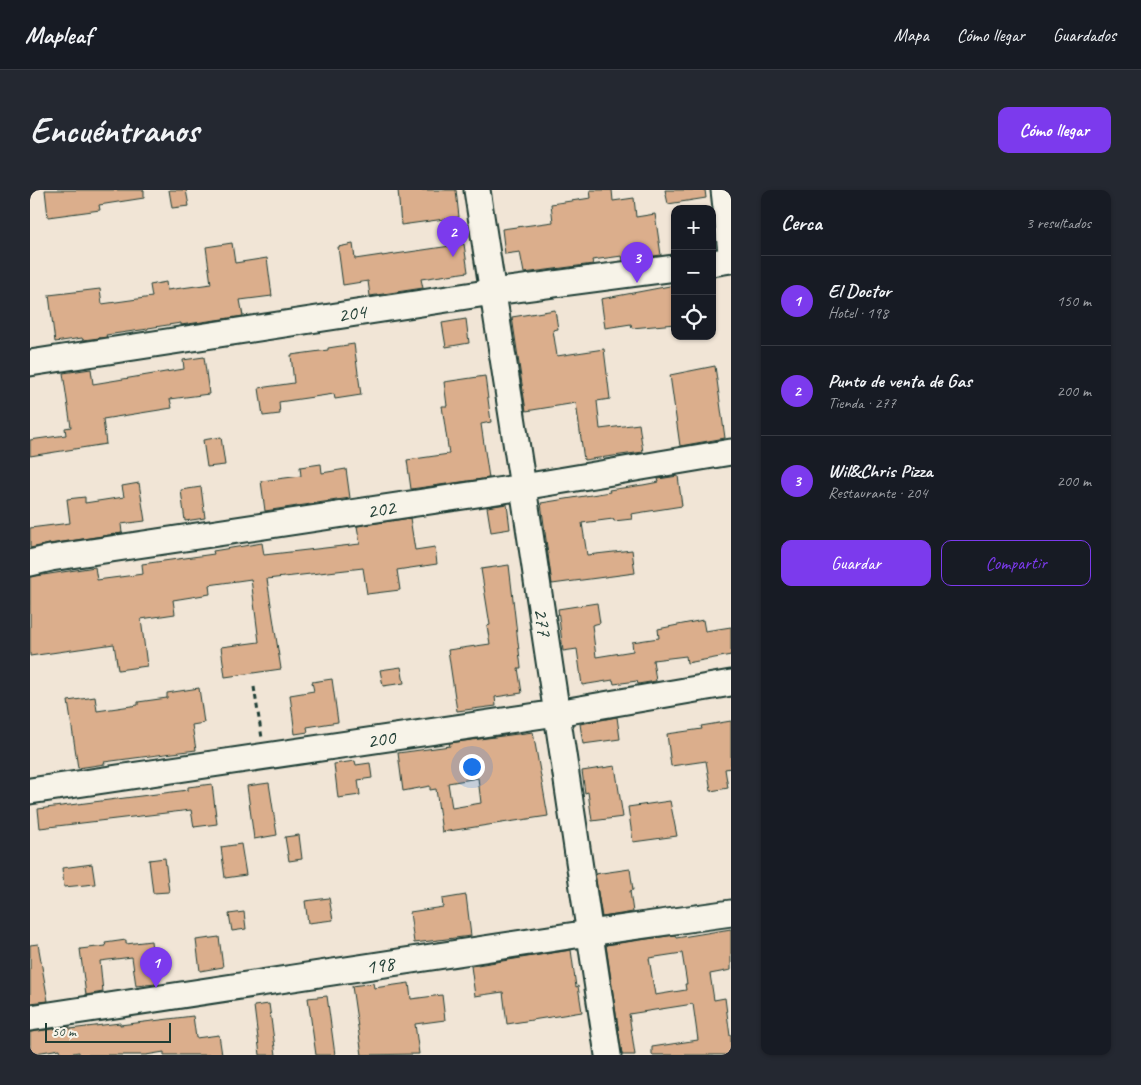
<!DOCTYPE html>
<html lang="es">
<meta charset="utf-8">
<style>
:root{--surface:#171b24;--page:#242831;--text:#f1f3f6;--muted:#9ea1a6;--line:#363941;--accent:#7c3aed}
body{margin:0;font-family:Caveat,sans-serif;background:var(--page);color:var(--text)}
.controls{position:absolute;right:15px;top:15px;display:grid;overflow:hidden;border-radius:10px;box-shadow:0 1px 4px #0004}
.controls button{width:45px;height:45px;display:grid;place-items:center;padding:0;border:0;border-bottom:1px solid var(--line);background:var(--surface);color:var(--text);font:25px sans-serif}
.scale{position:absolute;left:15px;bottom:12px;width:126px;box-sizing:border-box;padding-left:5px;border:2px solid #1f3d34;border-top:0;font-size:14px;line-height:18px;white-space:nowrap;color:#1f3d34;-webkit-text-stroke:4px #f7f3e8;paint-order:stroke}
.you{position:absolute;left:441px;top:576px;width:18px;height:18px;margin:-12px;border:4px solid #fff;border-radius:50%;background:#1a73e8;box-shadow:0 0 0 8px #1a73e833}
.badge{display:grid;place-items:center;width:32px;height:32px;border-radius:50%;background:var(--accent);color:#fff;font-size:16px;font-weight:700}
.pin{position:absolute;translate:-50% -41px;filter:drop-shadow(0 1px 2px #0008)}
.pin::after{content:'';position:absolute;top:26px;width:18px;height:15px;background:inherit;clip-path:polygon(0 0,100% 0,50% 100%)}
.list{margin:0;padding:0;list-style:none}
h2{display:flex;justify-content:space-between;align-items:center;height:65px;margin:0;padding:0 20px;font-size:21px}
h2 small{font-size:16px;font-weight:400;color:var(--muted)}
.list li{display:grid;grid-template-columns:32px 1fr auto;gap:15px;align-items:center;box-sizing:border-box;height:90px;padding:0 20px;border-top:1px solid var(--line)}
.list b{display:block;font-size:19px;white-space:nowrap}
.list p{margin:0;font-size:16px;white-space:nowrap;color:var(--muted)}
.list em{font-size:16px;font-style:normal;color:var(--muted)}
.actions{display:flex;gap:10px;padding:15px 20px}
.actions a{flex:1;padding:11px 0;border:1px solid var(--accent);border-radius:10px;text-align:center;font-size:18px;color:var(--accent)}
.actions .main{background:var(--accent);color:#fff}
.icon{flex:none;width:28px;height:28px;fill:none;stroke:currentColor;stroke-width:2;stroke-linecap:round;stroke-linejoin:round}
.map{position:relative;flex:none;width:701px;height:865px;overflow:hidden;border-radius:10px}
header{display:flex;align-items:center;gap:30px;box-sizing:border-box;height:70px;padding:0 25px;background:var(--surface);border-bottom:1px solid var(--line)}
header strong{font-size:24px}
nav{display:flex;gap:28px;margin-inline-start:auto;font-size:18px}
.intro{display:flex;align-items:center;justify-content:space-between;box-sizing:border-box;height:120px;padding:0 30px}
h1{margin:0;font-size:35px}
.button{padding:12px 22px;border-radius:10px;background:var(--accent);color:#fff;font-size:18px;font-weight:700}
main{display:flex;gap:30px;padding:0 30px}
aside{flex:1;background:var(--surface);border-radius:10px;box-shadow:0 1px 4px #0004}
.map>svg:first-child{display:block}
</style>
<header>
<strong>Mapleaf</strong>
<nav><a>Mapa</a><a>Cómo llegar</a><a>Guardados</a></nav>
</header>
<div class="intro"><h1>Encuéntranos</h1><a class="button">Cómo llegar</a></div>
<main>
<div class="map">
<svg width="701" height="865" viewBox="0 0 701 865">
<rect width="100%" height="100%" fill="#f1e5d6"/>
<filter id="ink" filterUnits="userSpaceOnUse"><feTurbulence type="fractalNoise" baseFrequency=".02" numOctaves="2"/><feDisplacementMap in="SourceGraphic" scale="10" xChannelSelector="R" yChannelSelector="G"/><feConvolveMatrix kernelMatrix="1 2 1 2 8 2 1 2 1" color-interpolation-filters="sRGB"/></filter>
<g filter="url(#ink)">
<path fill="#dbae8c" stroke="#1f3d34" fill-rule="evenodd" d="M 15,0 L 114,0 L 114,8 L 69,15 L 70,20 L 18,27 Z
M 139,0 L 156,0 L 159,16 L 142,18 Z
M 368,0 L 426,0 L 429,27 L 371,35 Z
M 560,0 L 582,0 L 583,11 L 604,8 L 606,27 L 625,24 L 631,65 L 593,70 L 592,66 L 562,70 L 563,74 L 494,83 L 490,62 L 475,64 L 472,39 L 523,32 L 521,14 L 561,8 Z
M 635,0 L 675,0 L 676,8 L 638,14 Z
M 202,53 L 205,73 L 237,68 L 242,106 L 210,110 L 213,126 L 151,135 L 151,133 L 118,138 L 118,139 L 76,145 L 77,147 L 53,150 L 52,148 L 25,152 L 19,105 L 70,99 L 72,114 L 122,107 L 120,95 L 136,92 L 137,100 L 181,94 L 176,57 Z
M 323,54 L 325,69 L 352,65 L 352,66 L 434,54 L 438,82 L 391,89 L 393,98 L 340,106 L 338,91 L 313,95 L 308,57 Z
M 645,95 L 645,134 L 602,138 L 601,134 L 575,138 L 571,109 Z
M 525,120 L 528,139 L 523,140 L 527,166 L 574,159 L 580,209 L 567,211 L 570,239 L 609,234 L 613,262 L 554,270 L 546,213 L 496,221 L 482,127 Z
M 436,129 L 439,153 L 416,157 L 412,133 Z
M 324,154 L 331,205 L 305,209 L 304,204 L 249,212 L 250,224 L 233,226 L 229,198 L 264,193 L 261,165 L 298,160 L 298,158 Z
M 174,167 L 179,204 L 140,209 L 142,218 L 73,229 L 76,254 L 0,266 L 0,250 L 36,245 L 35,238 L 41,237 L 33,183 L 61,179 L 63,194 L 154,179 L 153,170 Z
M 685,176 L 695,248 L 650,256 L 640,185 Z
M 455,186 L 461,232 L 451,234 L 459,288 L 381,299 L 377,270 L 419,264 L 412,216 L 417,216 L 414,192 Z
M 191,247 L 195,275 L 177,277 L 173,250 Z
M 291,274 L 292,283 L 316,279 L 320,308 L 235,321 L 231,291 L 271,286 L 270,277 Z
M 648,286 L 652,316 L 601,324 L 602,329 L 584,331 L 583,329 L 552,333 L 557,365 L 602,360 L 605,383 L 522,394 L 511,313 L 580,302 L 579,300 L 613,295 L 629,292 L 628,289 Z
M 109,293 L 115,331 L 91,334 L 92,343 L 19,354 L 0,358 L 0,338 L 40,333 L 37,309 L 55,307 L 55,313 L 94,307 L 92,296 Z
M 171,297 L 175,328 L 155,331 L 151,300 Z
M 477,314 L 480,339 L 461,342 L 457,317 Z
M 380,328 L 385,360 L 405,357 L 407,374 L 367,380 L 370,400 L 337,404 L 333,378 L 237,389 L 251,479 L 195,487 L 191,457 L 229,452 L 221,389 L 179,395 L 180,404 L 143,410 L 145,424 L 111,429 L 117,476 L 88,480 L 84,454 L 0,466 L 0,387 L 65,377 L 67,390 L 113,384 L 112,374 L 184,364 L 183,361 L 232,353 L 234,365 L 330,354 L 327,336 Z
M 479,375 L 491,478 L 488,478 L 492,503 L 465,507 L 466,516 L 427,521 L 418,460 L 460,454 L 457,436 L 460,435 L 451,379 Z
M 567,413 L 570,433 L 562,435 L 566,467 L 603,461 L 602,452 L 629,448 L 628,439 L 673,430 L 675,441 L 701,437 L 701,465 L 657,473 L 656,466 L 623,470 L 626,491 L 608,494 L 607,491 L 584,494 L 583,490 L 552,495 L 547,459 L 533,461 L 528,419 Z
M 371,477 L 374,493 L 353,496 L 350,480 Z
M 302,489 L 308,532 L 277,537 L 278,542 L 265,544 L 260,505 L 284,501 L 282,492 Z
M 169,498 L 174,533 L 162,535 L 166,560 L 74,572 L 75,574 L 48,578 L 38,511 L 65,507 L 67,521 L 108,515 L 108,512 L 137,508 L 137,503 Z
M 587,527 L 590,549 L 553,554 L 550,534 Z
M 701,531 L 701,578 L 695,579 L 698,598 L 681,601 L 676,571 L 641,576 L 637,544 L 672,539 L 671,536 Z
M 503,542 L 518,626 L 412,642 L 406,599 L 400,600 L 400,596 L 373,601 L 368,563 L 420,556 L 419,553 ZM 448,588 L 451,613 L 422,618 L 418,593 Z
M 325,571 L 326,575 L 340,573 L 342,588 L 328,590 L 330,605 L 308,608 L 304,574 Z
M 585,576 L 593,627 L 562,631 L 558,602 L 555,603 L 552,581 Z
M 239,593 L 247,645 L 224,649 L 217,596 Z
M 182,594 L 187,634 L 164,637 L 161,620 L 10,638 L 8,619 L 158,600 L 158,597 Z
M 640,611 L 647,646 L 603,652 L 598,617 Z
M 269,645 L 272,669 L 259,671 L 255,647 Z
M 211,654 L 216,685 L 195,688 L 191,657 Z
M 135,668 L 139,702 L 123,703 L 119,670 Z
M 62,674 L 65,694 L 34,697 L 32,678 Z
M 600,679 L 603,700 L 600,701 L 603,722 L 572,727 L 565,684 Z
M 436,705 L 441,746 L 384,753 L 380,722 L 413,717 L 412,709 Z
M 299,708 L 303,730 L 278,733 L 275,711 Z
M 214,722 L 216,739 L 202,741 L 199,724 Z
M 701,739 L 701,780 L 680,784 L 684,810 L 695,808 L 700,846 L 701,846 L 701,865 L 622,865 L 622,857 L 668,850 L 663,814 L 599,824 L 605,865 L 592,865 L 576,755 L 645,745 L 646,748 ZM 652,763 L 657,794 L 655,794 L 656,800 L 625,805 L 619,768 Z
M 189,747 L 193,777 L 170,781 L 166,750 Z
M 96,750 L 96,754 L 121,751 L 126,794 L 106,796 L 102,767 L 70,771 L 73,802 L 56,805 L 50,759 L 76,756 L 75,753 Z
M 8,754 L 18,811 L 0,813 L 0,755 Z
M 541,760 L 546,797 L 548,796 L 552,822 L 477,834 L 473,802 L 445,806 L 441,776 Z
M 343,793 L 344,798 L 379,793 L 381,809 L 412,805 L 415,830 L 385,834 L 389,864 L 332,865 L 322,796 Z
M 297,806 L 305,865 L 286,865 L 278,808 Z
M 239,814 L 246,865 L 230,865 L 224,816 Z
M 163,826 L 166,848 L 189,845 L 192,865 L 134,865 L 134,862 L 116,865 L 49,865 L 49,862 L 31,865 L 30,859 L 0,864 L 0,842 L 40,837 L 40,839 L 90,833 L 90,835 Z"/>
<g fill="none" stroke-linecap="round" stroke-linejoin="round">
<g stroke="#1f3d34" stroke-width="29">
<path id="minor" d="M 447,0 L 493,297 L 578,865
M 694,0 L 701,62
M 682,73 L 701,70
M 0,173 L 463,102 L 645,78
M 0,373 L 21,368 L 493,297 L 701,262
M 0,601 L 527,523 L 701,493
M 0,828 L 559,743 L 701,723"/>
</g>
<path stroke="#1f3d34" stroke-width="3" stroke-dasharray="5 4" stroke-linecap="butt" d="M 224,497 L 232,548"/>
<use href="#minor" stroke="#f7f3e8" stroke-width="25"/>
</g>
</g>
<g text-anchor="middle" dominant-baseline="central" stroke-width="5" stroke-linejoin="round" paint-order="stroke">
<g font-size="21" fill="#1f3d34" stroke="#f7f3e8">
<text transform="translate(322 123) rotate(-9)">204</text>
<text transform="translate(351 319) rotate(-9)">202</text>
<text transform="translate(513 432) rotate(82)">277</text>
<text transform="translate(351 549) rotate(-8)">200</text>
<text transform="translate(350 775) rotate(-9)">198</text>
</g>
</g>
</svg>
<div class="controls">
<button>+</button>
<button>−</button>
<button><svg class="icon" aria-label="locate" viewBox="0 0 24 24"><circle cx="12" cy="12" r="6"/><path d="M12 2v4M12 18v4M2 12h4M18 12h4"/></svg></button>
</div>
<div class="scale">50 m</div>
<div class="you"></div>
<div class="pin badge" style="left:126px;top:798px">1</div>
<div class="pin badge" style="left:423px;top:67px">2</div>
<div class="pin badge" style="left:607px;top:93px">3</div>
</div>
<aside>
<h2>Cerca<small>3 resultados</small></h2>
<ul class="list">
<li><span class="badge">1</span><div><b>El Doctor</b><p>Hotel · 198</p></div><em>150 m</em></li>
<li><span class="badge">2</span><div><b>Punto de venta de Gas</b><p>Tienda · 277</p></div><em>200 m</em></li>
<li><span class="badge">3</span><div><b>Wil&amp;Chris Pizza</b><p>Restaurante · 204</p></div><em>200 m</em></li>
</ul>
<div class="actions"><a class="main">Guardar</a><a>Compartir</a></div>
</aside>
</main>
